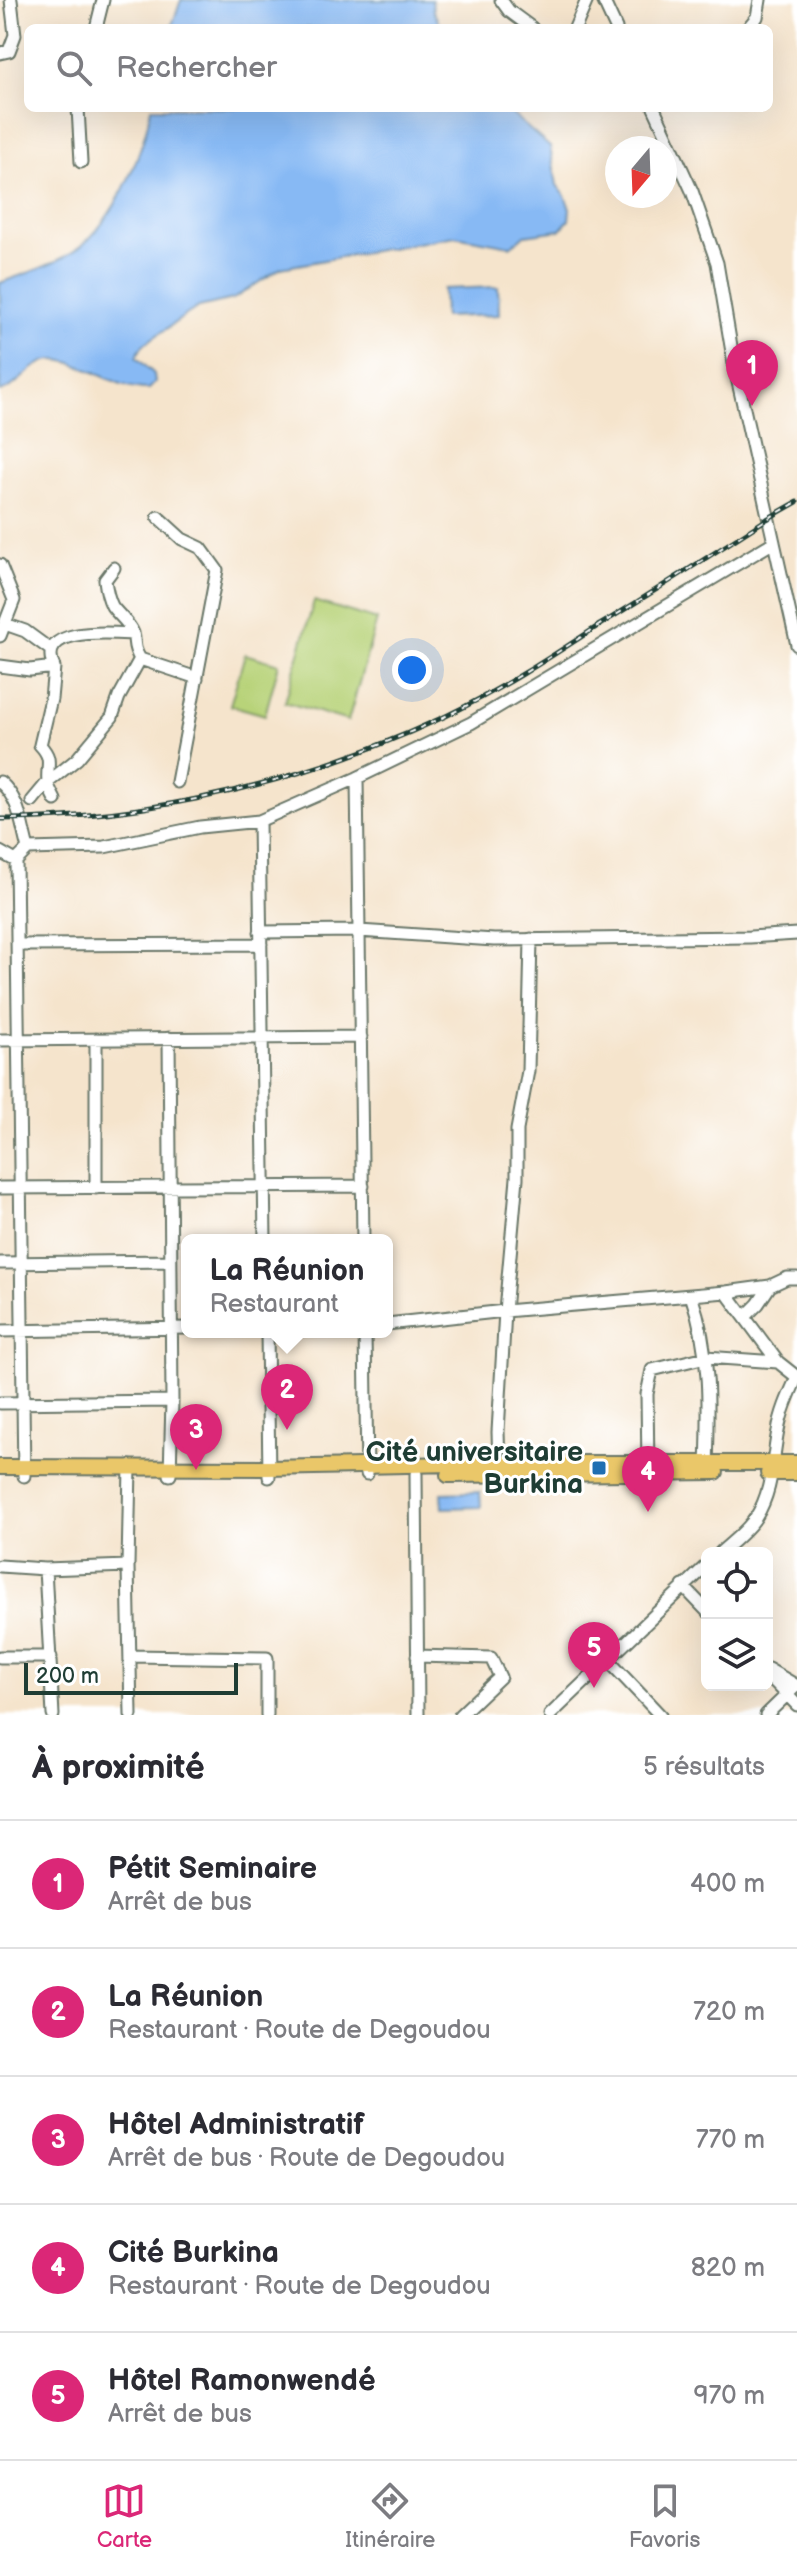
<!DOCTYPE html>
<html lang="fr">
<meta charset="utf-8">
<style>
:root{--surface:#fff;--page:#f2f2f3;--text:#2b2b33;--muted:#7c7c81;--line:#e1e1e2;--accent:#db2777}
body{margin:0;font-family:"Balsamiq Sans",sans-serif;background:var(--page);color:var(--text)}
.controls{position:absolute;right:24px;bottom:24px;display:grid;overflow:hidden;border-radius:12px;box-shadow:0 8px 32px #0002}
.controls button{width:72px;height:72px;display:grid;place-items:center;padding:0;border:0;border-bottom:2px solid var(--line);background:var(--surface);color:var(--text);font:40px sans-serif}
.compass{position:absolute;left:605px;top:136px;width:72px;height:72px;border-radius:50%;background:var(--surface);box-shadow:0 8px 32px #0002;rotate:199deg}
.scale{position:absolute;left:24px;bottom:20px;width:214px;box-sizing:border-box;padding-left:8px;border:4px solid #1f3d34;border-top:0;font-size:22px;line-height:28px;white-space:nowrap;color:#1f3d34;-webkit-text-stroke:6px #fff;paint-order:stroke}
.you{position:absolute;left:412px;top:670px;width:28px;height:28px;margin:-20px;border:6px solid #fff;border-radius:50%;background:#1a73e8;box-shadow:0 0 0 12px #1a73e833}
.badge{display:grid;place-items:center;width:52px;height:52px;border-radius:50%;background:var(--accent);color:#fff;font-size:26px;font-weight:700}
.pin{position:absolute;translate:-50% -66px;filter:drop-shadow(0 2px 4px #0008)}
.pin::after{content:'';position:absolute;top:42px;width:28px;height:24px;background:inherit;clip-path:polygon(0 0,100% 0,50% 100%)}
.popup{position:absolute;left:181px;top:1234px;width:212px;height:104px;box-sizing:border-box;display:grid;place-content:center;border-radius:12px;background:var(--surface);filter:drop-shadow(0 2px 6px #0005);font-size:26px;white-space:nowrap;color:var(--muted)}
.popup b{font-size:30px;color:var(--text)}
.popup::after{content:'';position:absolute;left:50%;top:100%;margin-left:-16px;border:16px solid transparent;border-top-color:var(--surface)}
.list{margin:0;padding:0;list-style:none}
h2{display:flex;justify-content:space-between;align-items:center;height:104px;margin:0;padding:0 32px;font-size:34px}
h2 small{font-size:26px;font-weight:400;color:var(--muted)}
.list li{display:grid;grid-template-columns:52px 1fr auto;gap:24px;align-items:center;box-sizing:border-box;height:128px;padding:0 32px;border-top:2px solid var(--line)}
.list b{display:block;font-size:30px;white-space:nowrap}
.list p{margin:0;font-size:26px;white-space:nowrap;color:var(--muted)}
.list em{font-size:26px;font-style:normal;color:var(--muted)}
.icon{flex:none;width:44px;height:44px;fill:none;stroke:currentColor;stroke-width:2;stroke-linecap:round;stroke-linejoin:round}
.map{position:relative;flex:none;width:797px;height:1715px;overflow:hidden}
.search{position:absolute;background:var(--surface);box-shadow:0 8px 32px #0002;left:24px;right:24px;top:24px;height:88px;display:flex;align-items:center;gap:20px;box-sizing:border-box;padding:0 28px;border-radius:12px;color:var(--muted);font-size:30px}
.sheet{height:744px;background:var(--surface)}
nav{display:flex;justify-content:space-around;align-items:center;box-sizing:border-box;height:112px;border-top:2px solid var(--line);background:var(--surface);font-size:22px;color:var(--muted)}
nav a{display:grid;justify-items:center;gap:4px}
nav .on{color:var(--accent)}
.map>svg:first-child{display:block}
</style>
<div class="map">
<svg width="797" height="1715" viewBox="0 0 797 1715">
<rect width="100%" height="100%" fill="#fff"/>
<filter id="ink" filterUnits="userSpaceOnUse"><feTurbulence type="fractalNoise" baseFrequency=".0125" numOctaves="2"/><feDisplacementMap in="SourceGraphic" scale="16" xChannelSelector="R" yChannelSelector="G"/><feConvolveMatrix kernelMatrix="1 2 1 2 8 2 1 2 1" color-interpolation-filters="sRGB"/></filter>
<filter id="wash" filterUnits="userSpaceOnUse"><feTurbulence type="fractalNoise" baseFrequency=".006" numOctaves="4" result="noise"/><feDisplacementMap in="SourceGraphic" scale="32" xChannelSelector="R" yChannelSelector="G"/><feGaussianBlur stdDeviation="1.8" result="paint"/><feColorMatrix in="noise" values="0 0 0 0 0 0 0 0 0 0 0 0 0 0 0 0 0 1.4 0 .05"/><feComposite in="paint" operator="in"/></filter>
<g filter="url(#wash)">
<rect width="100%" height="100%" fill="#f5e4cc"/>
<path fill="#b8d379" stroke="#6c8856" stroke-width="2" d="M 314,601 L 377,620 L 348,721 L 285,702 Z
M 245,654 L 279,664 L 265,715 L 230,705 Z"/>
<path fill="#87b9f4" stroke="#537b94" stroke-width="2" d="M 181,0 L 432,0 L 433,11 L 442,28 L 171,28 Z
M 151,108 L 505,108 L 550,147 L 557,185 L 564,194 L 570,208 L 569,220 L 560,230 L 525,235 L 510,246 L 455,236 L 281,268 L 233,299 L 199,307 L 189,313 L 143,345 L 136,357 L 154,374 L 155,383 L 149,389 C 115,391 73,353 47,361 C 29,366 18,387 0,392 L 0,283 C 29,272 65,262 88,240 C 120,207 143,153 151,108 Z
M 498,287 L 499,315 L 444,317 L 443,289 Z
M 480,1492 L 481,1507 L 443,1508 L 442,1493 Z"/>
</g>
<g filter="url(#ink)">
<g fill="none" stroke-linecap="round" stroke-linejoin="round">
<g stroke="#6a7769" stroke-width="15">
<path id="minor" d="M 501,0 L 509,11 L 532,28
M 603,0 L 616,28
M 96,28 L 103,0
M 575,28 L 587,0
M 748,28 L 757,17 L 760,0
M 0,53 L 9,51 L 15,35 L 11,0
M 78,108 L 81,162
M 654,108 L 692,191 L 717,263 L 734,364 L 797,645
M 158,517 L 182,539 L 201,548 L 217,570 L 177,782
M 0,565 L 14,600 L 0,636
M 5,624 L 25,631 L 51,650
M 140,659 L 197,678
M 0,666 L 30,670 L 54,667
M 357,778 L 363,1240
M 0,782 C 20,799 21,824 28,849
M 55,800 C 53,795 48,788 48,782 C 46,765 54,760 40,745 L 51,699 L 54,667 C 35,626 111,633 133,634
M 32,801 L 47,783 L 77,759 L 112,717 L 119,697 L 140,659 C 132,645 136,645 133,633 C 129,622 118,615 112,606 C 108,598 106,588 105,580 L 114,568
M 259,821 L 265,1240
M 0,852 L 16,861
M 260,932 L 359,931 L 494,940 L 750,937 L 797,934
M 17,945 L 261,944
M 169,1038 L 172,1401 L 170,1475
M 0,1040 L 361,1037
M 0,1188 L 363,1186
M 96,1188 L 96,1039
M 0,1263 L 171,1261
M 726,1292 L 778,1362 L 797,1377
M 691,1295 C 711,1352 709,1408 707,1468
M 745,1317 L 758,1304 L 770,1286
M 387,1324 L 505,1311 L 726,1292 L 770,1286 L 787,1278 L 797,1278
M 0,1331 L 187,1328
M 267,1332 L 269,1477
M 365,1332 L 367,1474
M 0,1403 L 172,1401
M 499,1463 L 498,1432 L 505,1311 L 517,1178 L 517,1130 L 528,1071 L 531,939
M 130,1466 L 128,1566 L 131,1715
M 648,1469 L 647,1394 L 652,1370 L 706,1357 L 778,1362
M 416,1474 L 418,1715
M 24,1476 L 16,861 L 28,849 L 104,847 L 200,827 L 259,821 L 357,778 L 471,723 L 774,542
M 720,1553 C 732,1542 747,1531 756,1517 C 773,1490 772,1461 778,1431 C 781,1412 789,1395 797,1377
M 0,1566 L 45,1569 L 128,1566
M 45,1569 L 53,1715
M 683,1586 L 707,1611
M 131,1656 L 267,1658 L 267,1715
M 417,1656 L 491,1658 L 500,1677 L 460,1715
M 0,1657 L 51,1657
M 607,1659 L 660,1715
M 768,1669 L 797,1686
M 767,1674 L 797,1705
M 550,1715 L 707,1565
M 766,1715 L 796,1686"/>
</g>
<g stroke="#6a7769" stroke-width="18">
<path id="major" d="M 0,1467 L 268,1468 L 499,1463 L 797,1463
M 768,1473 L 797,1473
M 448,1475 L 716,1472"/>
</g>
<use href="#minor" stroke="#fff" stroke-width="11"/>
<use href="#major" stroke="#eac769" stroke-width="14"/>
<g stroke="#1f3d34" stroke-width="5">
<path id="rail" d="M 0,819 C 153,819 308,781 446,716 C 500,690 549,658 598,626 C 655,591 711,555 767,519 L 797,502"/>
</g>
<use href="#rail" stroke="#fff" stroke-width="2" stroke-dasharray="6" stroke-linecap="butt"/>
</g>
</g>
<rect fill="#1f6fb2" stroke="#fff" stroke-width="3" x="591" y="1460" width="16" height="16" rx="4"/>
<g text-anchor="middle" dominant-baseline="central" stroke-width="6" stroke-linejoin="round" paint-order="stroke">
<g font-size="28" font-weight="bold" fill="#1f3d34" stroke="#fff" text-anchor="end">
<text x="583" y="1452">Cité universitaire<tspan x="583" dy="32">Burkina</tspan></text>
</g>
</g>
</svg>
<div class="controls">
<button><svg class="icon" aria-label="locate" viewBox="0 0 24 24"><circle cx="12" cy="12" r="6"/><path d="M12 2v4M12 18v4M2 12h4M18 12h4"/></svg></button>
<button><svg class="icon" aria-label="layers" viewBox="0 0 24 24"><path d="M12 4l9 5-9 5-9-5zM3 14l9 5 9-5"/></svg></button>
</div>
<svg class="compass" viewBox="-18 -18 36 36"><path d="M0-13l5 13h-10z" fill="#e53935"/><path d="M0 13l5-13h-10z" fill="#7c7c81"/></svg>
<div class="scale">200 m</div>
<div class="you"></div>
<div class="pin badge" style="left:752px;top:406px">1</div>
<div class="pin badge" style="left:287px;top:1430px">2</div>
<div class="popup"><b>La Réunion</b>Restaurant</div>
<div class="pin badge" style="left:196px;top:1470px">3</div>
<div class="pin badge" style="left:648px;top:1512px">4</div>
<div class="pin badge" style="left:594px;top:1688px">5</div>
<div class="search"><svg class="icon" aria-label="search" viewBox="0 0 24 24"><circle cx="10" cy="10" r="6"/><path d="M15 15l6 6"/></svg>Rechercher</div>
</div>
<section class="sheet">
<h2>À proximité<small>5 résultats</small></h2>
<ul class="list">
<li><span class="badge">1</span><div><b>Pétit Seminaire</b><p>Arrêt de bus</p></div><em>400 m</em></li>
<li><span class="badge">2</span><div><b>La Réunion</b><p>Restaurant · Route de Degoudou</p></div><em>720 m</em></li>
<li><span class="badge">3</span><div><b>Hôtel Administratif</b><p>Arrêt de bus · Route de Degoudou</p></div><em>770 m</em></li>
<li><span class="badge">4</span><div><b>Cité Burkina</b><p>Restaurant · Route de Degoudou</p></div><em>820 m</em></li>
<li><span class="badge">5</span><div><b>Hôtel Ramonwendé</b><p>Arrêt de bus</p></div><em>970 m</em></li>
</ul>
</section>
<nav>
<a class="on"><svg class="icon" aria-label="map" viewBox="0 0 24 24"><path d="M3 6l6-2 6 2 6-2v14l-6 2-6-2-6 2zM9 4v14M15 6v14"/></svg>Carte</a>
<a><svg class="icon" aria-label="directions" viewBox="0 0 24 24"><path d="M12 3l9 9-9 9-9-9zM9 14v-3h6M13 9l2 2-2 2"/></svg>Itinéraire</a>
<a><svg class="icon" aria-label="saved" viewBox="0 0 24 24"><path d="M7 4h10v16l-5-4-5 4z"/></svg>Favoris</a>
</nav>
